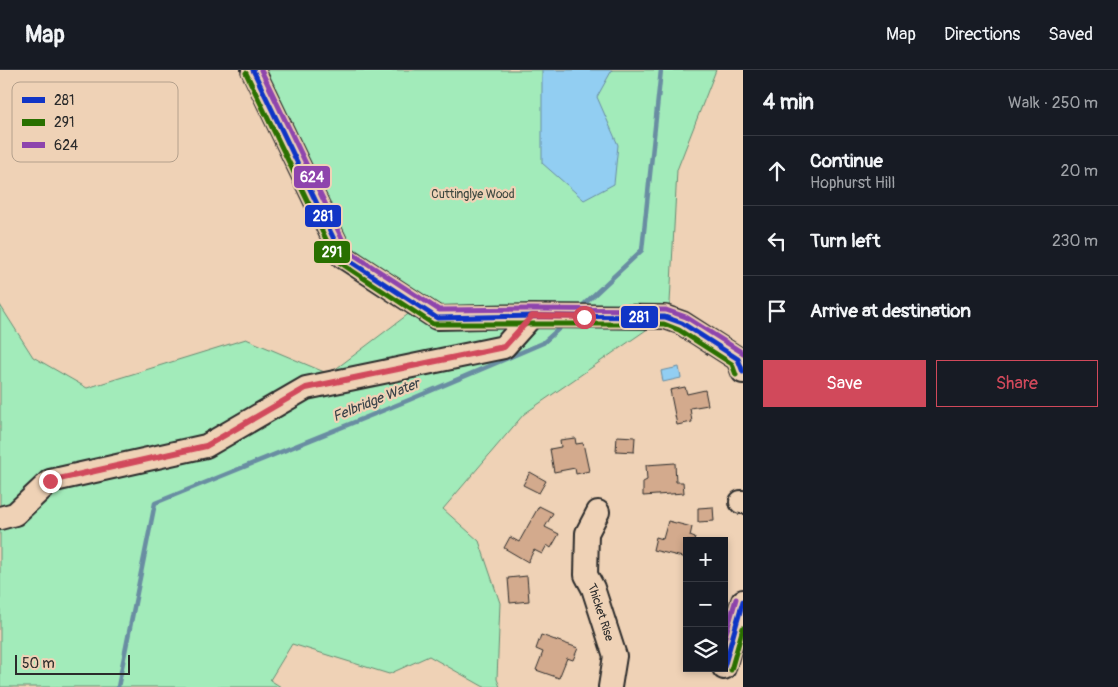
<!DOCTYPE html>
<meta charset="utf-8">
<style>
:root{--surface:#171b24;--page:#20242c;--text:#f1f3f6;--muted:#9ea1a6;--line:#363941;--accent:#d1495b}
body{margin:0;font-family:Pangolin,sans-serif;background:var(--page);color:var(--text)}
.controls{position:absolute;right:15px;bottom:15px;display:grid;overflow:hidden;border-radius:0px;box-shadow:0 2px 8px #0003}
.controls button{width:45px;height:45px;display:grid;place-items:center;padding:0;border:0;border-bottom:1px solid var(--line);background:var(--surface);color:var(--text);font:25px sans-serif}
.scale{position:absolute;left:15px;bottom:12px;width:115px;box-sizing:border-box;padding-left:5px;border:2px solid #2b2b2b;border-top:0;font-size:14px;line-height:18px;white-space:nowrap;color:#2b2b2b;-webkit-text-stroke:4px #efd2b6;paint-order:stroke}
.stop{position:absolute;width:15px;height:15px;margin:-11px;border:4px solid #d1495b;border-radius:50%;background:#fff}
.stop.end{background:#d1495b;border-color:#fff;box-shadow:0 1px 5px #0008}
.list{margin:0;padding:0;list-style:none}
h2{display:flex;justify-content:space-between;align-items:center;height:65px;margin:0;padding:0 20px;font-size:21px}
h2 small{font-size:16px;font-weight:400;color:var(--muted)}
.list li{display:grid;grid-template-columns:32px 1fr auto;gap:15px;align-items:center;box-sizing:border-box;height:70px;padding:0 20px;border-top:1px solid var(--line)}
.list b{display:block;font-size:19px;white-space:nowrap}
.list p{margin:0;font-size:16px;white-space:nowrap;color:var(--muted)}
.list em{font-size:16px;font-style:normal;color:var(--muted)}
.actions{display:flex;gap:10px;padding:15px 20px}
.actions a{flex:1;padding:11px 0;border:1px solid var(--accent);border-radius:0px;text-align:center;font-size:18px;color:var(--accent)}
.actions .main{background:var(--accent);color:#fff}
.icon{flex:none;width:28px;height:28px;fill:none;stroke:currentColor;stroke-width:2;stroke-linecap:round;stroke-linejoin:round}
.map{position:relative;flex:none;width:743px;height:617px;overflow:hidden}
header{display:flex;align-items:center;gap:30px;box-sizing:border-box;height:70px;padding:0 25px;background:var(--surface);border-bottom:1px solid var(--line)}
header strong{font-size:24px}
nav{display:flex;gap:28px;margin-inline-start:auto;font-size:18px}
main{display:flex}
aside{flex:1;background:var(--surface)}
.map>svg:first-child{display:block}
</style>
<header>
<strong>Map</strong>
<nav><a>Map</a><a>Directions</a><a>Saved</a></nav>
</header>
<main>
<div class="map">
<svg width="743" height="617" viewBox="0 0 743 617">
<rect width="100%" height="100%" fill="#efd2b6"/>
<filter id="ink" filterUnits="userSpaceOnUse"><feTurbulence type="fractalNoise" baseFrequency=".02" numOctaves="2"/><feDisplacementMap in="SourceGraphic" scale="10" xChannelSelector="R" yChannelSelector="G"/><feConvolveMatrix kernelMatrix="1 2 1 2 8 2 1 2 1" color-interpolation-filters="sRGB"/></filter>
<g filter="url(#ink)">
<path fill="#a2ebba" stroke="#668b72" d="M 253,0 L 716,0 L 677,100 L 670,233 L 665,247 L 524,344 L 443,439 L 479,471 L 500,533 L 497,609 L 500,617 L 484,617 L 429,586 L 389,604 L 292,574 L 270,610 L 281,617 L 0,617 L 0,235 L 33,287 L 87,318 L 246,269 L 329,304 L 419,236 L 342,186 Z"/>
<path fill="#92cef2" stroke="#698da2" d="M 542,0 L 612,0 L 597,27 L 618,75 L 614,114 L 584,130 L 542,93 Z
M 679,297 L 681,308 L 663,312 L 661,301 Z"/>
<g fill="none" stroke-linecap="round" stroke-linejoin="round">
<path stroke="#698da2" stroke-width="4.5" d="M 580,238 L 642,180 L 661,0
M 118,617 L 155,433 L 409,330 L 543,273 L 564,254"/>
</g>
<path fill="#d3aa8d" stroke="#2b2b2b" d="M 685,317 L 687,324 L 705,320 L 708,335 L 690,338 L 692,352 L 677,355 L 670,320 Z
M 617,366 L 635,367 L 634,382 L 616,381 Z
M 575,368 L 576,374 L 583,373 L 589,401 L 576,404 L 575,398 L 554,402 L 550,379 L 561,377 L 560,370 Z
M 675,393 L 676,412 L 683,412 L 684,423 L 643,426 L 643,412 L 647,410 L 646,395 Z
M 530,402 L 546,411 L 539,423 L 523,415 Z
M 539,436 L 553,443 L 545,457 L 559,464 L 551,478 L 547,475 L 542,484 L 534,480 L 528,492 L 504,478 L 510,467 L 519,472 Z
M 713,437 L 714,451 L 698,452 L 698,438 Z
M 668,451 L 692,457 L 690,466 L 695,468 L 694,471 L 687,471 L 687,488 L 653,480 L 656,467 L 663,469 Z
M 527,506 L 529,531 L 510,533 L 508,508 Z
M 541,565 L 578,578 L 573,590 L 567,588 L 559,608 L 536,600 L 543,582 L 536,579 Z"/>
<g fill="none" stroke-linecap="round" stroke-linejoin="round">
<g stroke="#2b2b2b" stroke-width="26">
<g id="minor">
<path d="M 253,0 L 342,186 L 437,248 L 532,246 L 665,247 L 682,253 L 738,289 L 743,302"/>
<path d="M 741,432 L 743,432"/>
<path id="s1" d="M 598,442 L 587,463 L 586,505 L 593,518 L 615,586 L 610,617"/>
<path d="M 0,448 L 15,444 L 50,411 L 206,376 L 306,318 L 504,277 L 532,246"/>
<path d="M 724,598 L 743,531"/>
</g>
</g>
<use href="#minor" stroke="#efd2b6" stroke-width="22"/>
<g stroke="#efd2b6" stroke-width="9">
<path id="bus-1" d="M 253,0 L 342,186 L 437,248 L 532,246 L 665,247 L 682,253 L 738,289 L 743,302
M 724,597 L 743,531"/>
</g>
<g stroke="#efd2b6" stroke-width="9">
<path id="bus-2" d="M 246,3 L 336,190 L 433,254 L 664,254 L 679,260 L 732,294 L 736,305
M 731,600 L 743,558"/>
</g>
<g stroke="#efd2b6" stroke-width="9">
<path id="bus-3" d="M 261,0 L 348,181 L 439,240 L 532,239 L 666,240 L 686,247 L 743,283
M 724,570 L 736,529"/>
</g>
<use href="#bus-1" stroke="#1135c6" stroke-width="5"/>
<use href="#bus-2" stroke="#297000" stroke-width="5"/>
<use href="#bus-3" stroke="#8e44ad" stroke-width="5"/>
</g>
</g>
<g fill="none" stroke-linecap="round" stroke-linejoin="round" filter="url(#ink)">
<path stroke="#d1495b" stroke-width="6" d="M 50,411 L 206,376 L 306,318 L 504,277 L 532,246 L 584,247"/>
</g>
<g text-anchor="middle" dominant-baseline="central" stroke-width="4.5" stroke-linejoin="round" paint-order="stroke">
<g font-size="12" fill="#3d4840" stroke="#efd2b6">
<text x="473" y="124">Cuttinglye Wood</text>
</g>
<g font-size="12" fill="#2b2b2b" stroke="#efd2b6">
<text stroke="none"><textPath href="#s1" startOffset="106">Thicket Rise</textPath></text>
</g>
<g font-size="14" font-style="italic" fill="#3a4349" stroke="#efd2b6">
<text transform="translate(376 330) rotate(-22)">Felbridge Water</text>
</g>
</g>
<rect x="12" y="12" width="166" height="80" rx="8" fill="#efd2b6" stroke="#b4a08c" stroke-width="1"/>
<rect x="22" y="27" width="23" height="6" fill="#1135c6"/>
<rect x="22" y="49" width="23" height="7" fill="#297000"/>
<rect x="22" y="72" width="23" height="6" fill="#8e44ad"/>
<g font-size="14" fill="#2b2b2b">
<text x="54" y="35">281</text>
<text x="54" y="57">291</text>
<text x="54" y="80">624</text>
</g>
<g stroke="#efd2b6" stroke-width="2">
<rect x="293" y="95" width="38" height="24" rx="5" fill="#8e44ad"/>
<rect x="304" y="134" width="38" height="24" rx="5" fill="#1135c6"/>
<rect x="313" y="170" width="38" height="24" rx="5" fill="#297000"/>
<rect x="620" y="235" width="39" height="24" rx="5" fill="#1135c6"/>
</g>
<g font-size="14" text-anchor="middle" font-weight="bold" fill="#fff">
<text x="312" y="112">624</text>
<text x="323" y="151">281</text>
<text x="332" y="187">291</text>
<text x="639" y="252">281</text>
</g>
</svg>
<div class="controls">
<button>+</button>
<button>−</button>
<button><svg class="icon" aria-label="layers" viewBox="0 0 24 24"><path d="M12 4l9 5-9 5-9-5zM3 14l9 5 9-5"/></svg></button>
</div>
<div class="scale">50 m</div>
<div class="stop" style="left:584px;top:247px"></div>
<div class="stop end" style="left:50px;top:411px"></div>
</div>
<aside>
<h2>4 min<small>Walk · 250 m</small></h2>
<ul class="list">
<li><svg class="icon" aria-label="ahead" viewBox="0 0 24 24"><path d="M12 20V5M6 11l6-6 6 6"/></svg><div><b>Continue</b><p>Hophurst Hill</p></div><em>20 m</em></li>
<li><svg class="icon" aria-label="left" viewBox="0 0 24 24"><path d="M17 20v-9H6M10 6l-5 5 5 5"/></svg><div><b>Turn left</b></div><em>230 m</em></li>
<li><svg class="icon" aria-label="arrive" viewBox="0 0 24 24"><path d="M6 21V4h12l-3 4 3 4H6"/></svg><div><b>Arrive at destination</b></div></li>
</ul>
<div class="actions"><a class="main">Save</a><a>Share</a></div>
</aside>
</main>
